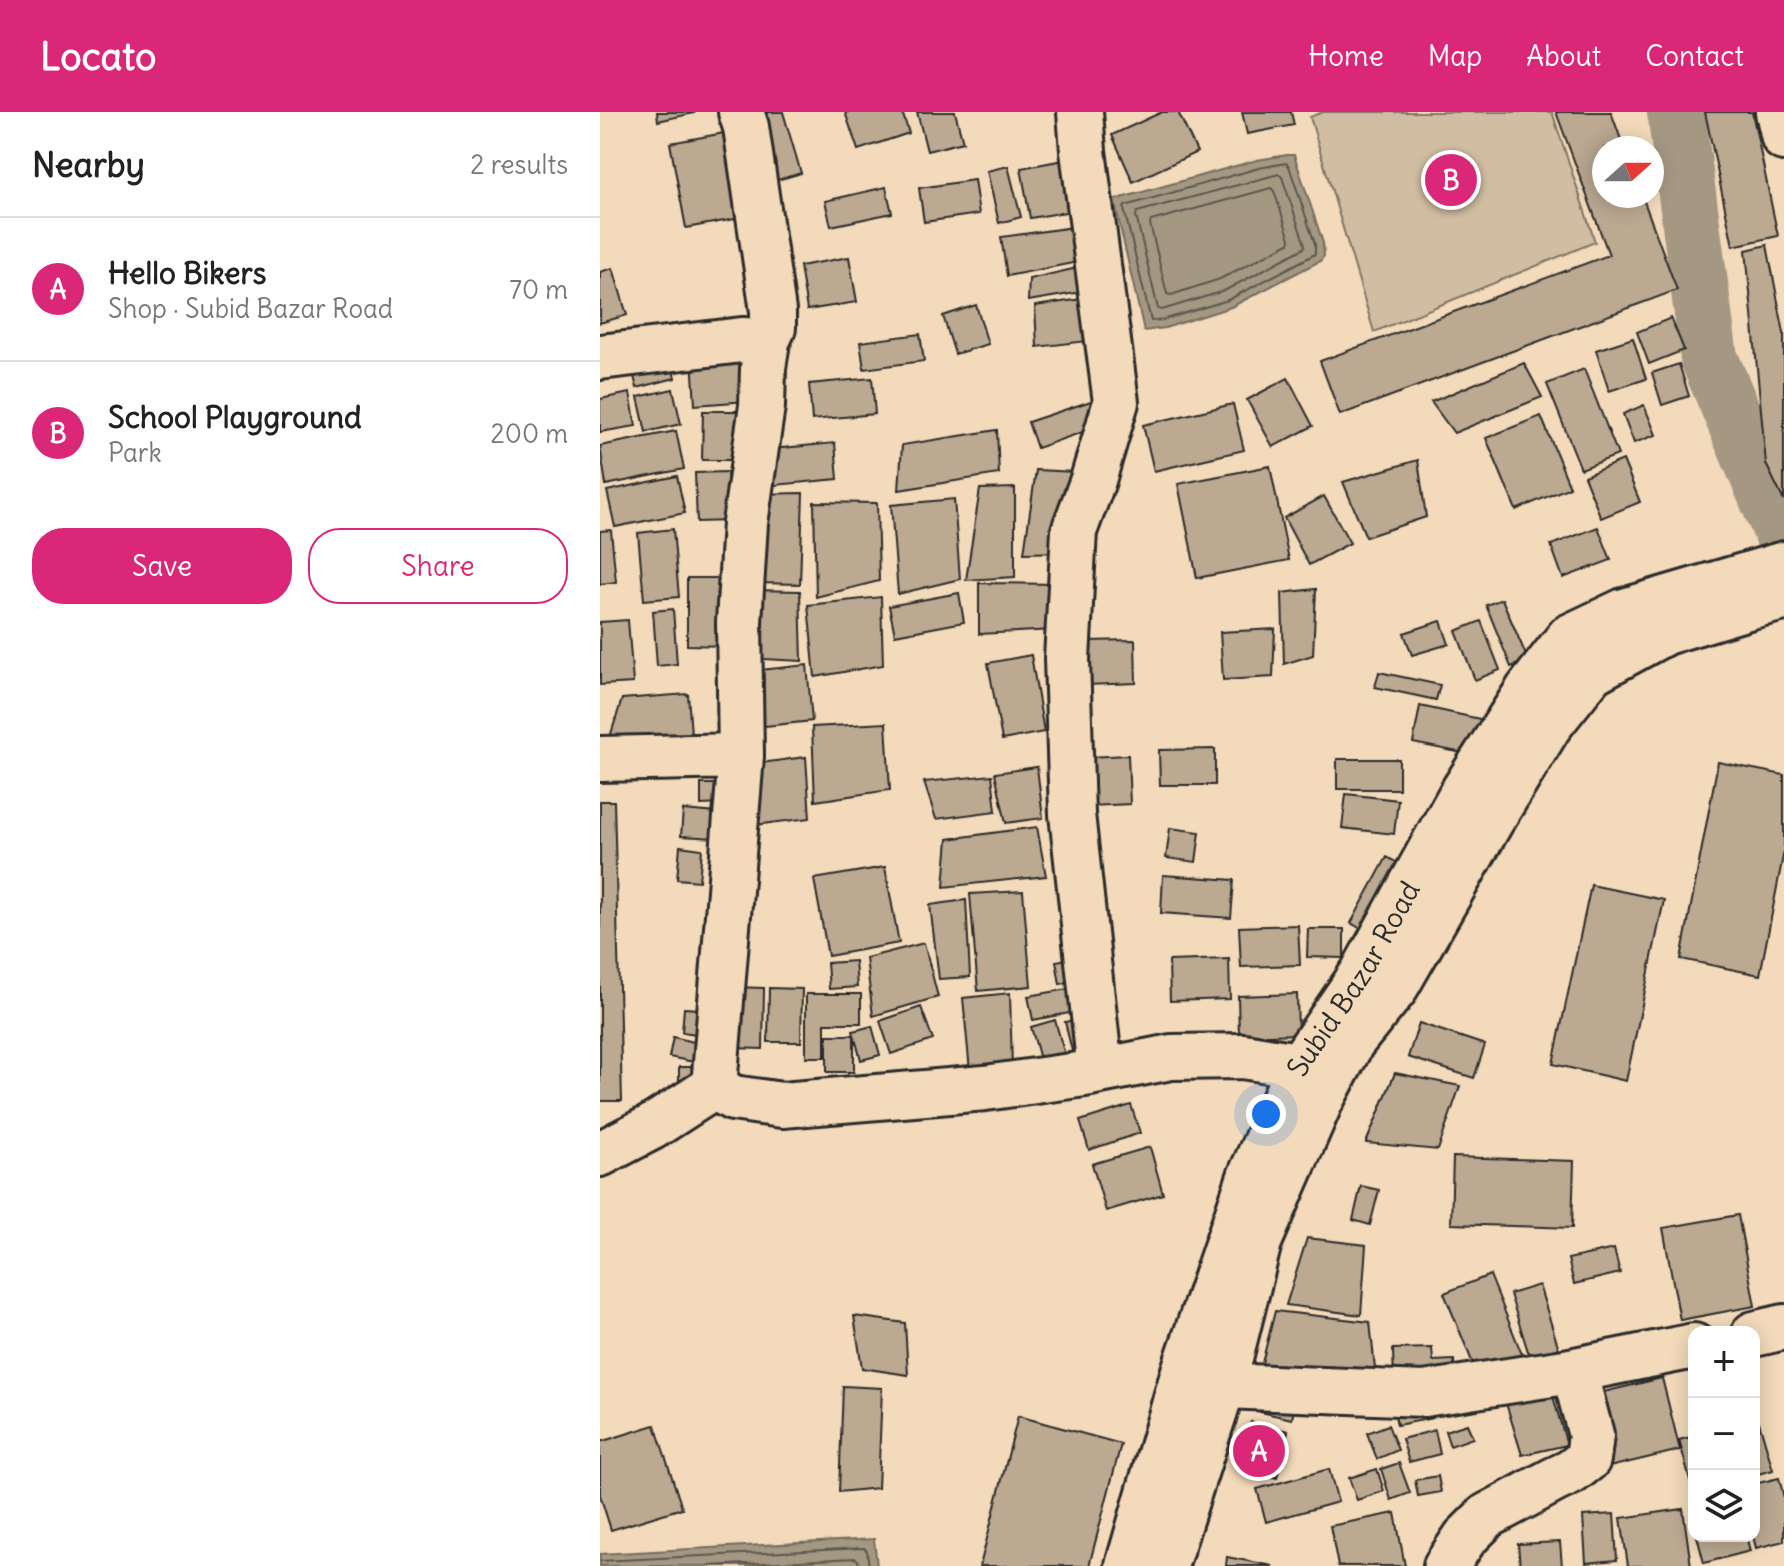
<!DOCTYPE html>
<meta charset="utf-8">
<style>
:root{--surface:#fff;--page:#f2f2f2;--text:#222;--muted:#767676;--line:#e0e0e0;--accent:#db2777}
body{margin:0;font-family:Delius,sans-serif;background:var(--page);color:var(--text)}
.controls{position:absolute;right:24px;bottom:24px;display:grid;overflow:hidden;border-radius:16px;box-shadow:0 4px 20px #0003}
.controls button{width:72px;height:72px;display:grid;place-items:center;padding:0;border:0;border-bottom:2px solid var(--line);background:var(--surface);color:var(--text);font:40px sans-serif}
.compass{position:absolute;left:992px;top:24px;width:72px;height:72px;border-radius:50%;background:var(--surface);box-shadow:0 4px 20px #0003;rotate:69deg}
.you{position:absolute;left:666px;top:1002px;width:28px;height:28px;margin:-20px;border:6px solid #fff;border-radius:50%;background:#1a73e8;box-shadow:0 0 0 12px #1a73e833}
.badge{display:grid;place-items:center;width:52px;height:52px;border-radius:50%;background:var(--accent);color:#fff;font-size:26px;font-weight:700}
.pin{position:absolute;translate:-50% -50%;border:4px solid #fff;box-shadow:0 2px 8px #0006}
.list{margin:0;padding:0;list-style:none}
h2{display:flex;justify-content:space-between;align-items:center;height:104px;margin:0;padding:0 32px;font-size:34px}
h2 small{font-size:26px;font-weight:400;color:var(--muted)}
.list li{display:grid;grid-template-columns:52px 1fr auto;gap:24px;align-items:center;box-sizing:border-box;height:144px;padding:0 32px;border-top:2px solid var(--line)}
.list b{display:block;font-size:30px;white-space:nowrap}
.list p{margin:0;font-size:26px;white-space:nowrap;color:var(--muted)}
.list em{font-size:26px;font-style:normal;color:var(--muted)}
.actions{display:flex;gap:16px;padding:24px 32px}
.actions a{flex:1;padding:18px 0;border:2px solid var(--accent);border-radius:32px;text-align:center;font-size:28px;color:var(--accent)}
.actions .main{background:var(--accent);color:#fff}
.icon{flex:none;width:44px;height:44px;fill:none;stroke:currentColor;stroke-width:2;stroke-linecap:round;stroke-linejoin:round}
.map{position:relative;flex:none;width:1184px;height:1454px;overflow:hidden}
header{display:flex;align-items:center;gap:48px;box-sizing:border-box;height:112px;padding:0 40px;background:var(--accent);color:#fff}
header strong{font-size:38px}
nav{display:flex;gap:44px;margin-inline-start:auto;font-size:28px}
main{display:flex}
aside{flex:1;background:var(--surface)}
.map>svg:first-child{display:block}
</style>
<header>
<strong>Locato</strong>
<nav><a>Home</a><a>Map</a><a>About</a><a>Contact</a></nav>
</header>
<main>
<aside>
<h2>Nearby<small>2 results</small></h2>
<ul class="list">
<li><span class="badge">A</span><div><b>Hello Bikers</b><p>Shop · Subid Bazar Road</p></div><em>70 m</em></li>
<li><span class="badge">B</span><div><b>School Playground</b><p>Park</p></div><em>200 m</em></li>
</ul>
<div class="actions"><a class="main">Save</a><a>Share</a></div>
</aside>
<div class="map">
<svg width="1184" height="1454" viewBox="0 0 1184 1454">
<rect width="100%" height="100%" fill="#f2daba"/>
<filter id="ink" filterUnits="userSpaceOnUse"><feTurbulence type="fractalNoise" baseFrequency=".0125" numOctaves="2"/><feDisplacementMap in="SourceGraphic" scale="16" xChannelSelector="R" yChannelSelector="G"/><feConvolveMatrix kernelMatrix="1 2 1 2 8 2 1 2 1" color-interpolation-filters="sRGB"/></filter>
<g filter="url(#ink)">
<path fill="#d1bea2" stroke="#7e7466" stroke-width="2" d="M 723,0 L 952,0 L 995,130 L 774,220 L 710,5 Z"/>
<path fill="#a59883" stroke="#746c60" stroke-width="2" d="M 687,43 L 694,43 L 723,131 L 724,144 L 720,149 L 631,195 L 565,216 L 544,219 L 514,88 L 657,48 Z
M 274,1427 L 277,1454 L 0,1454 L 0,1442 Z"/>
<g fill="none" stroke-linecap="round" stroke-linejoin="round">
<path stroke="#5c574e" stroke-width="2" d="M 686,51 L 689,54 L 715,132 L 715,142 L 628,188 L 563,208 L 551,209 L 524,97 L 525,94 L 659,56 Z
M 679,62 L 682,65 L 705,133 L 704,136 L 624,179 L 562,198 L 558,197 L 536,104 L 537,100 Z
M 671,76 L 674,79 L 690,127 L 689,131 L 620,167 L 571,183 L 567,182 L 550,112 L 551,109 Z
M 0,1449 L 264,1436 L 267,1439 L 269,1454
M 109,1454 L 255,1446 L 258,1448 L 259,1454"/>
<path stroke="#a59883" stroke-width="58" d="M 1076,0 L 1109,246 L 1184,424"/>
</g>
<path fill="#bba992" stroke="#2b2b2b" stroke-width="2" d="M 57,0 L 93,0 L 94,1 L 58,9 Z
M 150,0 L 183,0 L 201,61 L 171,70 Z
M 245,0 L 302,0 L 309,21 L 258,38 Z
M 317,0 L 355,0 L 363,30 L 327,39 Z
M 562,0 L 578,0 L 597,40 L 533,70 L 512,23 Z
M 642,0 L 691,0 L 694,13 L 647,22 Z
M 956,0 L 1011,0 L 1024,36 L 1004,36 L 1004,84 L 1042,84 L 1077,178 L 740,303 L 720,249 L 1009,143 Z
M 1105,0 L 1152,0 L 1178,124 L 1133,134 Z
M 130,20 L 146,105 L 86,116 L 70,31 Z
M 464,48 L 472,99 L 430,106 L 421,56 Z
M 408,54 L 421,105 L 399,111 L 387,59 Z
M 374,68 L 379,102 L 324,110 L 319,76 Z
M 286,75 L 292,101 L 231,114 L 225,89 Z
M 474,115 L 478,150 L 407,164 L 401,125 Z
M 1167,133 L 1184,221 L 1184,389 L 1166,352 L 1146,138 Z
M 249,145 L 257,190 L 207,198 L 200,154 Z
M 486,154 L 488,179 L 428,189 L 429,167 Z
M 13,156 L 27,203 L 0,211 L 0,160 Z
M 482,187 L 488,229 L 437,235 L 435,194 Z
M 376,193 L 388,232 L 355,242 L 343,204 Z
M 1071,206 L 1084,238 L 1049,252 L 1037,220 Z
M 320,222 L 324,249 L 264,257 L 260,230 Z
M 1033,226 L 1046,267 L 1009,279 L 996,238 Z
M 69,239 L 75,266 L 37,276 L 30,249 Z
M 144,242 L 148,289 L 95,293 L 92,246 Z
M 924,251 L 942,285 L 854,321 L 831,290 Z
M 1079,252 L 1089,284 L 1062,293 L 1052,261 Z
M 984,257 L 1018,343 L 981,357 L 947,272 Z
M 272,266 L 275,302 L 212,308 L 209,272 Z
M 688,266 L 713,314 L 673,335 L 647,288 Z
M 73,277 L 81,312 L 46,320 L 38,285 Z
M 30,281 L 36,314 L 0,320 L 0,287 Z
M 494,288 L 503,313 L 437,336 L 428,310 Z
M 633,292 L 644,338 L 554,359 L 543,313 Z
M 1044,293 L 1056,323 L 1034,331 L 1023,302 Z
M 103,299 L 143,299 L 142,348 L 102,348 Z
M 941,304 L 970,375 L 916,398 L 886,326 Z
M 397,318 L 399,362 L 299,378 L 302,333 Z
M 76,319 L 84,357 L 6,373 L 0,334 Z
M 235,331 L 238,367 L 175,373 L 172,337 Z
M 818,348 L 826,405 L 766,425 L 743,370 Z
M 1023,348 L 1040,390 L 1001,406 L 984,364 Z
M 670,354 L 689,448 L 597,466 L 578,372 Z
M 436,358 L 476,360 L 467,440 L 424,441 Z
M 127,360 L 129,409 L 97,410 L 95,361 Z
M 77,364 L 85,401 L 15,415 L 7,379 Z
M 415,376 L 415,465 L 366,468 L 380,377 Z
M 203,381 L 200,472 L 156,471 L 157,382 Z
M 724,384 L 750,431 L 709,453 L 684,406 Z
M 354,387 L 360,467 L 298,482 L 291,393 Z
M 214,390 L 277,391 L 279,469 L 216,485 Z
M 998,415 L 1011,448 L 963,466 L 951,433 Z
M 73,417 L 79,485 L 44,488 L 38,421 Z
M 11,418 L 16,470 L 0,472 L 0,419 Z
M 87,466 L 124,466 L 124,534 L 87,533 Z
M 379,471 L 456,472 L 454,518 L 379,522 Z
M 716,477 L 713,543 L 684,552 L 682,481 Z
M 150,478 L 200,479 L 202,549 L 142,546 Z
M 359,481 L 364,510 L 295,523 L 289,494 Z
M 281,485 L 283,553 L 215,565 L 208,493 Z
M 902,487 L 928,548 L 911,555 L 886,493 Z
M 73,497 L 77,552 L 57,554 L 53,499 Z
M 28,508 L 33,571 L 0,573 L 0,510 Z
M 841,509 L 849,532 L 812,543 L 804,521 Z
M 881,509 L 900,558 L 875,568 L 856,519 Z
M 675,517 L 673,565 L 623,568 L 620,520 Z
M 535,528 L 536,571 L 486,573 L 485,529 Z
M 431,543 L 444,620 L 402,628 L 388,551 Z
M 207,553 L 212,609 L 156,615 L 150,559 Z
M 779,560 L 840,573 L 836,588 L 775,575 Z
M 88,582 L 92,636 L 6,638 L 22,587 Z
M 820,594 L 880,607 L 873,643 L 813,631 Z
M 286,611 L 290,678 L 215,689 L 212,615 Z
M 615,637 L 615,673 L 560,673 L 559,638 Z
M 528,643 L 530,692 L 490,694 L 488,645 Z
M 206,645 L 210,706 L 147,714 L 145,653 Z
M 737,647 L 799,647 L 799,677 L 737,677 Z
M 1118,650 L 1184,663 L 1184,739 L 1160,863 L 1081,847 Z
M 437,655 L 443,706 L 406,711 L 395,661 Z
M 392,663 L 396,699 L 336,707 L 324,670 Z
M 101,672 L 121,672 L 122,692 L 101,693 Z
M 746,682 L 798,688 L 794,722 L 742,716 Z
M 0,689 L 14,689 L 22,989 L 0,989 Z
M 83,698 L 117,701 L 116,726 L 81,724 Z
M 437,715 L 446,764 L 344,775 L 348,727 Z
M 570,716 L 600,720 L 596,750 L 566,746 Z
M 80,734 L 102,737 L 99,769 L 77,767 Z
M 787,745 L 808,757 L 772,823 L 751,811 Z
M 285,755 L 299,831 L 228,844 L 214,767 Z
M 563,763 L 634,768 L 631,806 L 561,801 Z
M 991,773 L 1064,788 L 1026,969 L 953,952 Z
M 423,779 L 431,874 L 378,879 L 370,782 Z
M 366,788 L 370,865 L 339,867 L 330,793 Z
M 698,813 L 700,853 L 641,855 L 639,815 Z
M 708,817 L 744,817 L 744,846 L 707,845 Z
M 324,831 L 338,885 L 273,904 L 266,846 Z
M 479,845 L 482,868 L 460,872 L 456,849 Z
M 629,847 L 630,887 L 570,889 L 569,849 Z
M 255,849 L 257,875 L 229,877 L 227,851 Z
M 132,875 L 164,876 L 163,937 L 131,936 Z
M 481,875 L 485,898 L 433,908 L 428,884 Z
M 169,876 L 202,877 L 201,930 L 168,930 Z
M 410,881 L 412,956 L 370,959 L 363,886 Z
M 206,882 L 261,882 L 261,911 L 225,911 L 225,945 L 206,945 Z
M 697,882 L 698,922 L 639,924 L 638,884 Z
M 321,895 L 333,928 L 291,942 L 280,909 Z
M 84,896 L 99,897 L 97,922 L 82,920 Z
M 487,905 L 494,933 L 472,939 L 465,910 Z
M 455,908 L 466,947 L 442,954 L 431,915 Z
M 819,911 L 885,933 L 874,966 L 808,945 Z
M 272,914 L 280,943 L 261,948 L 253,919 Z
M 227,923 L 254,923 L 254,960 L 227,960 Z
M 73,925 L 98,931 L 94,950 L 69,945 Z
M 79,955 L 98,955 L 97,982 L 79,982 Z
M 795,961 L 860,974 L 838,1038 L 766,1031 Z
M 531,993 L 540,1021 L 489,1038 L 480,1009 Z
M 550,1035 L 563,1082 L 506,1099 L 492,1052 Z
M 853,1045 L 974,1049 L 972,1116 L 851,1112 Z
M 761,1074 L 779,1078 L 770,1113 L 753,1108 Z
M 1138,1103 L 1155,1194 L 1080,1208 L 1063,1116 Z
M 707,1126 L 766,1133 L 761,1203 L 686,1193 Z
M 1014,1137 L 1020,1161 L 974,1172 L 968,1147 Z
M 890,1163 L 923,1245 L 878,1264 L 844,1181 Z
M 939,1173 L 964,1253 L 935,1262 L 910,1182 Z
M 675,1199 L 770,1210 L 777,1276 L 656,1275 Z
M 254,1204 L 305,1211 L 308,1263 L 262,1256 Z
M 832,1236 L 833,1249 L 854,1248 L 855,1270 L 794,1272 L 793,1237 Z
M 1062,1266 L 1080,1338 L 1005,1356 L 987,1284 Z
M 243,1274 L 282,1276 L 278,1376 L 239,1380 Z
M 950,1274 L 967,1333 L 922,1343 L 906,1291 Z
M 664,1281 L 696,1288 L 692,1307 L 660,1300 Z
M 829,1287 L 833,1306 L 797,1313 L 793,1294 Z
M 418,1304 L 521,1332 L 489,1454 L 380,1454 Z
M 651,1310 L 688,1319 L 677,1366 L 640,1357 Z
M 1159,1310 L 1173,1358 L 1154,1363 L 1154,1311 Z
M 867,1312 L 873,1326 L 850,1334 L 845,1319 Z
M 55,1313 L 82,1396 L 11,1418 L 0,1383 L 0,1330 Z
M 788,1313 L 798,1338 L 777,1347 L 767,1321 Z
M 835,1318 L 840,1342 L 809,1350 L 802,1327 Z
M 1094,1324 L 1094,1379 L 1093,1379 L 1079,1328 Z
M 799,1351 L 810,1381 L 791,1388 L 781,1357 Z
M 729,1357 L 738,1390 L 666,1410 L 657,1377 Z
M 777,1357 L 784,1379 L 757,1388 L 749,1366 Z
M 838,1364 L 841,1380 L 818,1384 L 815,1368 Z
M 1179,1366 L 1184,1386 L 1184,1429 L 1156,1436 L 1153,1424 L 1154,1372 Z
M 1083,1397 L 1091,1454 L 1028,1454 L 1021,1406 Z
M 795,1401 L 805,1454 L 738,1454 L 730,1414 Z
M 1014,1402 L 1017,1448 L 986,1451 L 983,1404 Z
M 1097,1424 L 1146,1424 L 1150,1439 L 1104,1451 Z
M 960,1430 L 962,1454 L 920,1454 L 918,1432 Z
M 627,1445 L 673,1454 L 626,1454 Z"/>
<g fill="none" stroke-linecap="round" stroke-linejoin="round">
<g stroke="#2b2b2b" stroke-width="50">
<path id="minor" d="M 480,0 L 483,39 L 516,290 L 493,368 L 474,419 L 467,547 L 472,702 L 500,959
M 1178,0 L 1184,26
M 0,245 L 142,228 L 167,229
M 0,647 L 141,644
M 114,975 L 141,644 L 139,510 L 145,411 L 162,294 L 163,256 L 167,229 L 173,216 L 173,199 L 146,15 L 141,0
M 114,975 L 133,986 L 182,993 L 385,976 L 485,962 L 571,945 L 643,944 L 735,959
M 0,1042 L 52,1015 L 114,975
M 1154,1222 L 1184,1215
M 623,1274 L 824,1282 L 965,1260 L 1094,1234
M 846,1454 L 865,1426 L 887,1404 L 954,1368 L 971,1360 L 988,1347 L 991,1323 L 974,1259"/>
</g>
<g stroke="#2b2b2b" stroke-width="50">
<g id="major">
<path id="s1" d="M 528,1454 L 584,1259 L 650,1065 L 699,954 L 762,862 L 862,681 L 928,578 L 969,525 L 1024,499 L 1184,452"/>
<path d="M 565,1454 L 623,1274 L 659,1130 L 720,990 L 752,930 L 794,878 L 891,709 L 949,614 L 992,560 L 1065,520 L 1151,494 L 1184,486"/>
</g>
</g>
<use href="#minor" stroke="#f2daba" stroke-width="44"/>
<use href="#major" stroke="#f2daba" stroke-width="44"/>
</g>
</g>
<g text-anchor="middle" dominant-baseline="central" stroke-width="8" stroke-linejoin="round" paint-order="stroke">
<g font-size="28" fill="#2b2b2b" stroke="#f2daba">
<text stroke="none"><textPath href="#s1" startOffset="632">Subid Bazar Road</textPath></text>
</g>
</g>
</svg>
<div class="controls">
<button>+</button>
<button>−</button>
<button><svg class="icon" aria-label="layers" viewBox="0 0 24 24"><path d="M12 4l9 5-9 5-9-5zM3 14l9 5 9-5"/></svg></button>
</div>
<svg class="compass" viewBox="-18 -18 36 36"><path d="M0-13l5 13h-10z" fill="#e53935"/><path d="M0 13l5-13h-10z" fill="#767676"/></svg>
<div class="you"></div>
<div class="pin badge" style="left:659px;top:1339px">A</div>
<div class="pin badge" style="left:851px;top:68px">B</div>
</div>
</main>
